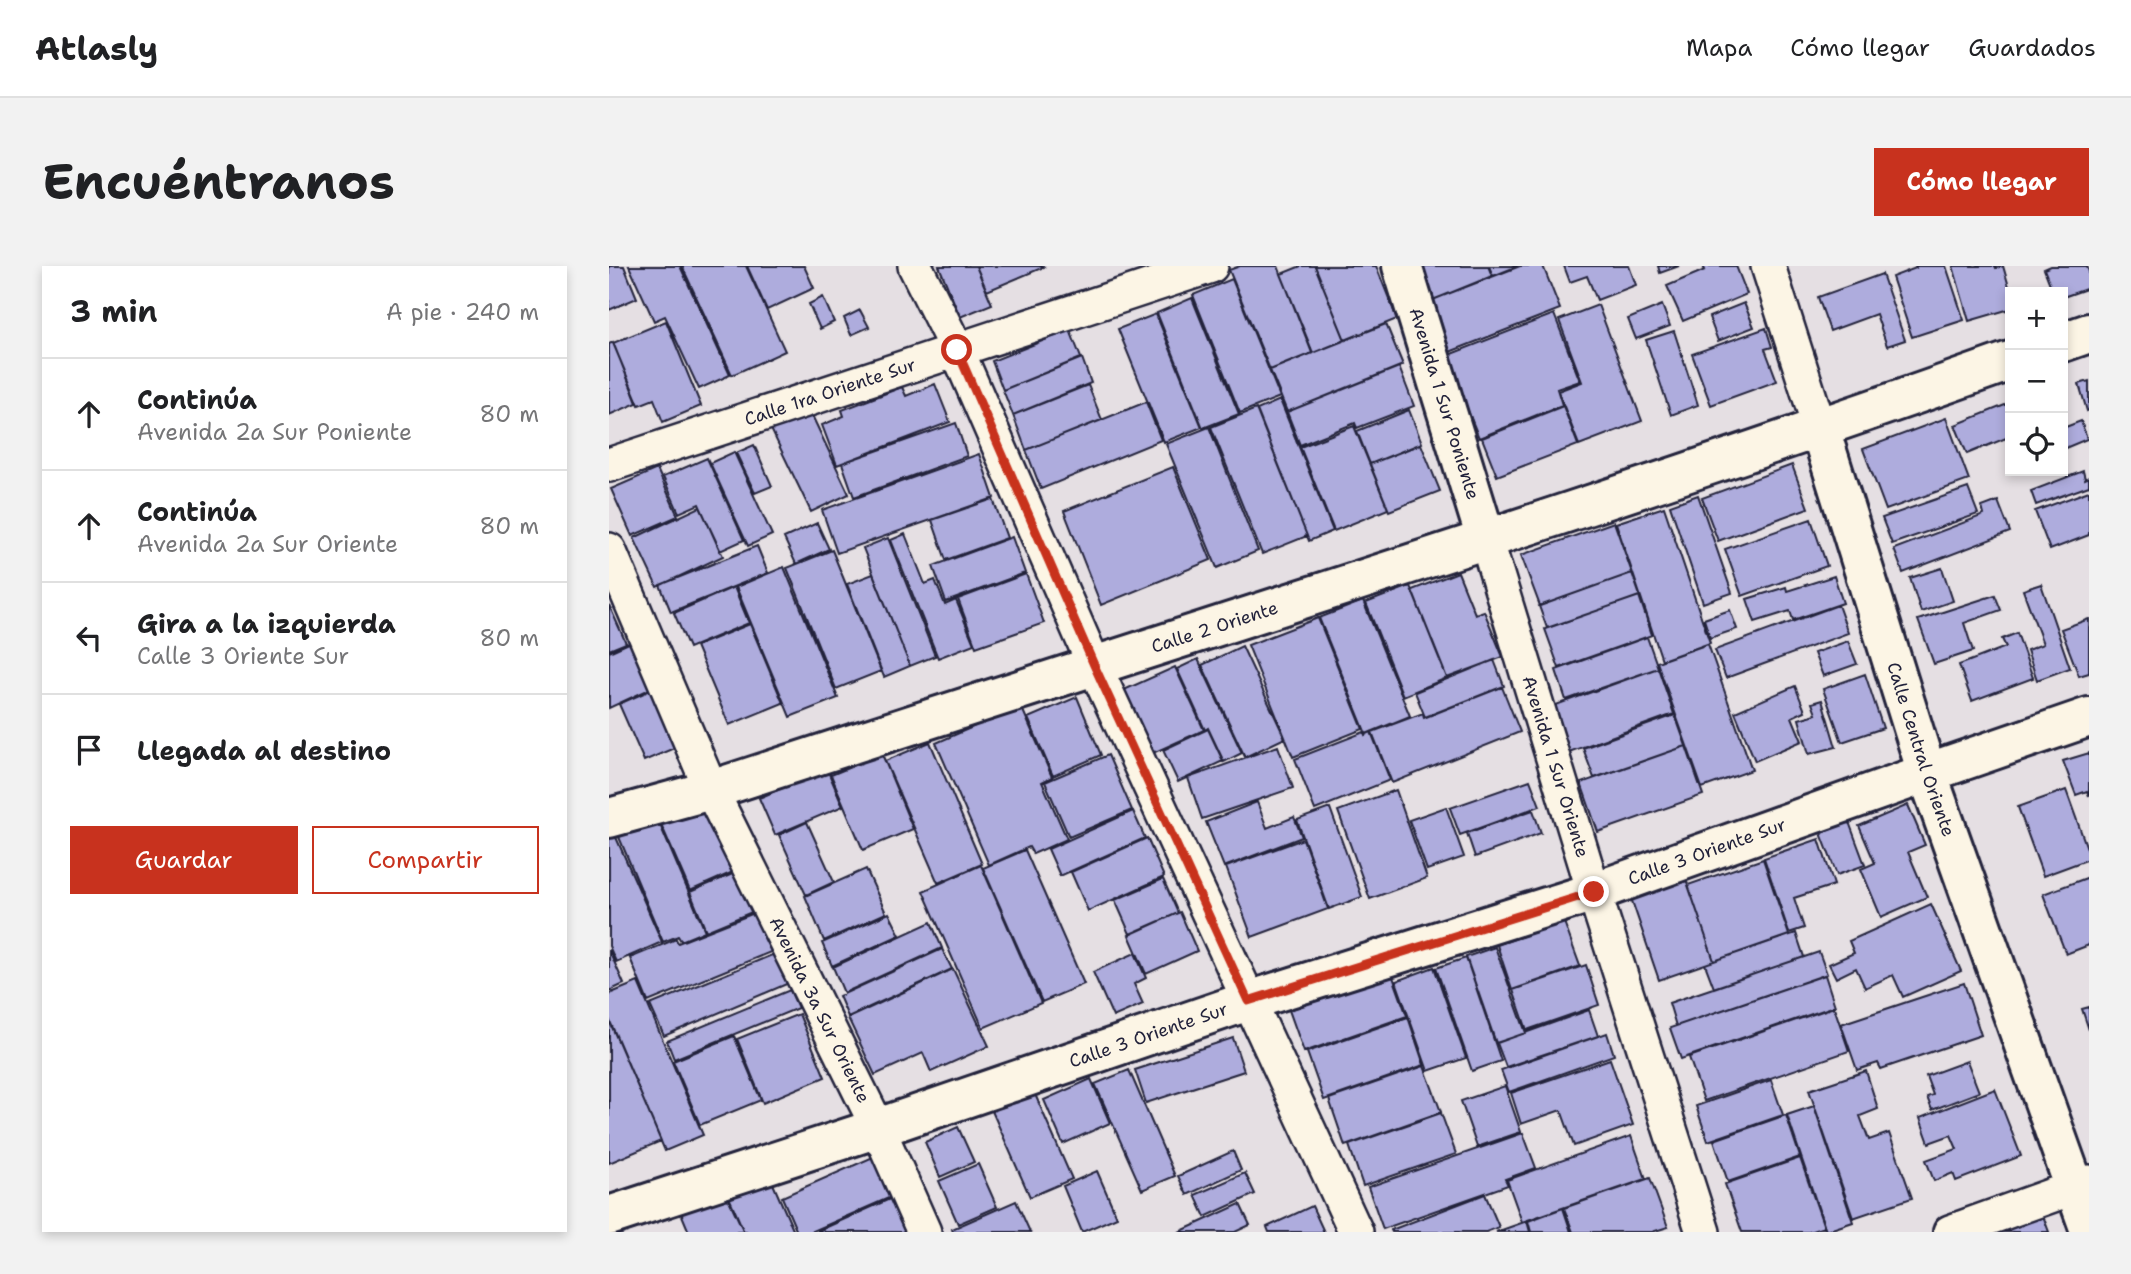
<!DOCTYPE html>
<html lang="es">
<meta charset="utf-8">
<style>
:root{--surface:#fff;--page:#f2f2f2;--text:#202124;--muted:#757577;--line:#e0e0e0;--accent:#c8321e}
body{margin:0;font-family:"Shantell Sans",sans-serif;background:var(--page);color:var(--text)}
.controls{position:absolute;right:21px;top:21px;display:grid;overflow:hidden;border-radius:0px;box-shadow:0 4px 10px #0003}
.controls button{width:63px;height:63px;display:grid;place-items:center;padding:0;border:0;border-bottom:2px solid var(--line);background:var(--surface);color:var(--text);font:35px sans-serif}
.stop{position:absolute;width:21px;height:21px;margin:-16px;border:5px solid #c8321e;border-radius:50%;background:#fff}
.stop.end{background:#c8321e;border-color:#fff;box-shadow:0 2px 7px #0008}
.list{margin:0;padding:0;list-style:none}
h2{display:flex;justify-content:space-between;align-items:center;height:91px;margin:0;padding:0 28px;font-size:30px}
h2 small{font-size:23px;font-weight:400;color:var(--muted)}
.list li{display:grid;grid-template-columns:46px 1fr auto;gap:21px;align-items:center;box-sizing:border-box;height:112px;padding:0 28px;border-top:2px solid var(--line)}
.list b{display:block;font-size:26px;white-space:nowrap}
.list p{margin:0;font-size:23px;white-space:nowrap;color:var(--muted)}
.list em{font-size:23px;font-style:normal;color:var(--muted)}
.actions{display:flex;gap:14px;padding:21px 28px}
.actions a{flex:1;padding:16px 0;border:2px solid var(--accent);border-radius:0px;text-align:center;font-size:24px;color:var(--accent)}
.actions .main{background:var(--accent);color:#fff}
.icon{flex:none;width:38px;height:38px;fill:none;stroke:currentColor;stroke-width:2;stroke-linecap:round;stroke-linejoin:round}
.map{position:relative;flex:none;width:1480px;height:966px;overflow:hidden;border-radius:0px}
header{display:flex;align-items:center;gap:42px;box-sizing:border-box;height:98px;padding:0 35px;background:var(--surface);border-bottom:2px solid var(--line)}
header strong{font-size:33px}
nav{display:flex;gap:38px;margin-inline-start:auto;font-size:24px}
.intro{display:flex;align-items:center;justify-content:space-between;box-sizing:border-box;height:168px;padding:0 42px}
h1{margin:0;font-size:49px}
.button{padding:18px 32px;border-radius:0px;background:var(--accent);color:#fff;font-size:24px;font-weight:700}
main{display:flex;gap:42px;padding:0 42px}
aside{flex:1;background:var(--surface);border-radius:0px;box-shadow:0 4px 10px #0003}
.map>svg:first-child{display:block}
</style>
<header>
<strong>Atlasly</strong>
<nav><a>Mapa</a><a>Cómo llegar</a><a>Guardados</a></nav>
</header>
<div class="intro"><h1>Encuéntranos</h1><a class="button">Cómo llegar</a></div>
<main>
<aside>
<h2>3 min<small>A pie · 240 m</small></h2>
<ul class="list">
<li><svg class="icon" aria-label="ahead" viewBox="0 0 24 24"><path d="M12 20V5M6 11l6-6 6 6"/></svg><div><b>Continúa</b><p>Avenida 2a Sur Poniente</p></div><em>80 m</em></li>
<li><svg class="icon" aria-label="ahead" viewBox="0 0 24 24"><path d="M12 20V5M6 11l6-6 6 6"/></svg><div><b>Continúa</b><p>Avenida 2a Sur Oriente</p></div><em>80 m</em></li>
<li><svg class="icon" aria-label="left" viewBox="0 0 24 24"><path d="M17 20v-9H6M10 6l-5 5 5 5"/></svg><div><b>Gira a la izquierda</b><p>Calle 3 Oriente Sur</p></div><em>80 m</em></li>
<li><svg class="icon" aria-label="arrive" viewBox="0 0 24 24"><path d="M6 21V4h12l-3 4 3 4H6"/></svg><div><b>Llegada al destino</b></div></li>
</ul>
<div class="actions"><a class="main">Guardar</a><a>Compartir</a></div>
</aside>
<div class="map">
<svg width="1480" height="966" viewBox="0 0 1480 966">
<rect width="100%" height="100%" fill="#e5dfe3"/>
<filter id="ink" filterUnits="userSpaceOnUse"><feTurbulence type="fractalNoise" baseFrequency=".0143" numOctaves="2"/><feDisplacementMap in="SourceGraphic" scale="14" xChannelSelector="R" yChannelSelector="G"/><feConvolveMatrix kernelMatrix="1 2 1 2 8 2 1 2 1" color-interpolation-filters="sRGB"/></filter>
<g filter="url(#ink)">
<path fill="#aeacdd" stroke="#22223b" stroke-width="2" d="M 0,0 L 15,0 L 28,32 L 0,44 Z
M 20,0 L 71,0 L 121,109 L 90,123 L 56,50 L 45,55 Z
M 73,0 L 137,0 L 176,85 L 123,109 Z
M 138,0 L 195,0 L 205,22 L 158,44 Z
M 330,0 L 367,0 L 383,38 L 351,51 Z
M 367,0 L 434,0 L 435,1 L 378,25 Z
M 631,0 L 669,0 L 703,87 L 661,104 L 620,4 Z
M 692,0 L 706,0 L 736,74 L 704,87 L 672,8 Z
M 706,0 L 767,0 L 788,53 L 736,74 Z
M 810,0 L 879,0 L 883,10 L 824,34 Z
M 880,0 L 909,0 L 884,10 Z
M 911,0 L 934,0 L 951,43 L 838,87 L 818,36 Z
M 955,0 L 1020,0 L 1027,19 L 988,34 L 978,10 L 961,16 Z
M 1049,0 L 1070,0 L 1051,7 Z
M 1094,0 L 1127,0 L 1138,28 L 1074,55 L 1058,20 L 1096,4 Z
M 1306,0 L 1337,0 L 1355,54 L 1303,71 L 1283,11 L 1307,2 Z
M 1344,0 L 1386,0 L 1387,2 L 1394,0 L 1401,24 L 1410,21 L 1411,26 L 1401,26 L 1401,43 L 1360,55 Z
M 1442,0 L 1478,0 L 1480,6 L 1480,22 L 1454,31 L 1454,26 L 1444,26 L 1435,3 Z
M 1273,8 L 1296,74 L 1278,80 L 1267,48 L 1221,65 L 1209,31 Z
M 623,13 L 671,131 L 631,147 L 584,29 Z
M 214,31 L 225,56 L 211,63 L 200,38 Z
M 583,32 L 630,148 L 594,162 L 548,47 Z
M 1135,37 L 1145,61 L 1109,75 L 1100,51 Z
M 989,39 L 1033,155 L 970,179 L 949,125 L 973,116 L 950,54 Z
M 1053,39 L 1061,60 L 1027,73 L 1019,53 Z
M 251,44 L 260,61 L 242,69 L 235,52 Z
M 547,48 L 593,161 L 555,176 L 509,63 Z
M 945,48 L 971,115 L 948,123 L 953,139 L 870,172 L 837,90 Z
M 57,55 L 92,140 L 54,156 L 45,133 L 30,139 L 4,77 Z
M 777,58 L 794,99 L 678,146 L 661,104 Z
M 1157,62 L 1163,81 L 1156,83 L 1168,115 L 1102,139 L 1083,88 Z
M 461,64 L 472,92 L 394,124 L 383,95 Z
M 1065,65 L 1089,139 L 1062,149 L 1037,74 Z
M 4,76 L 28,137 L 0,149 L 0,78 Z
M 473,92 L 482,117 L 404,149 L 394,124 Z
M 790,101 L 805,140 L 748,162 L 746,157 L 691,179 L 678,146 Z
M 1480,115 L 1480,144 L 1478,145 L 1470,118 Z
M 326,118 L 341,156 L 228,199 L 213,159 L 235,150 L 233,144 L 293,121 L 297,130 Z
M 479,119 L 493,154 L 417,184 L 404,149 Z
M 671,134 L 724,265 L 700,275 L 648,144 Z
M 537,136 L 552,174 L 432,223 L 417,184 Z
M 1401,137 L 1401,177 L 1399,178 L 1397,172 L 1358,188 L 1346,159 Z
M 954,140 L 969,179 L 888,210 L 873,172 Z
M 200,143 L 240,228 L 202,246 L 161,161 Z
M 647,143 L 698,270 L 653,288 L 602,161 Z
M 800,144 L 813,177 L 761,198 L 748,165 Z
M 1337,152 L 1360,214 L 1277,244 L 1254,183 Z
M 1472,155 L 1478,173 L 1454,183 L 1454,162 Z
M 347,157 L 358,190 L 245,231 L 233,197 Z
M 745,160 L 779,243 L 725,265 L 691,181 Z
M 600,161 L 649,285 L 608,302 L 557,178 Z
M 812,178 L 831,225 L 780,245 L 761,198 Z
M 145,179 L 163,220 L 146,227 L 127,187 Z
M 125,186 L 163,269 L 139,280 L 101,197 Z
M 370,188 L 385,232 L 228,287 L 213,244 Z
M 98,192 L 135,274 L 111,285 L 90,238 L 70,247 L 54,211 Z
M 1183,199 L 1199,242 L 1109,275 L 1093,232 Z
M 564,201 L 602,294 L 492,339 L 455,245 Z
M 48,203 L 69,250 L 23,270 L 2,223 Z
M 1474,205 L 1476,213 L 1480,211 L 1480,220 L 1427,239 L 1422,225 Z
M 1359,222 L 1369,248 L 1283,278 L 1273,252 Z
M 1480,225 L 1480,269 L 1441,284 L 1426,245 Z
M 1089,229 L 1123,327 L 1094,337 L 1061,239 Z
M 384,233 L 398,272 L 337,294 L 323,254 Z
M 1389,235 L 1401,266 L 1294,307 L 1285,283 L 1375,249 L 1373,241 Z
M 91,241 L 114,290 L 48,321 L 25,272 Z
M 1055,241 L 1101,377 L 1053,394 L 1007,257 Z
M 1202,253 L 1218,300 L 1133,330 L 1116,283 Z
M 1005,256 L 1023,307 L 931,340 L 912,289 Z
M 208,257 L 220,283 L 187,298 L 175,272 Z
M 296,268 L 316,318 L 326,314 L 336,339 L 347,334 L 365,378 L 329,392 L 282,274 Z
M 403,271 L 416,307 L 337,336 L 324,300 Z
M 279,272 L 326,390 L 301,400 L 254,282 Z
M 148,280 L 159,307 L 62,346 L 51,319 Z
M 223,284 L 272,405 L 227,423 L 178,302 Z
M 175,301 L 229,432 L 181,451 L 127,321 Z
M 1333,302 L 1344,335 L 1312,346 L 1301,312 Z
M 849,306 L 866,348 L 875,345 L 894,391 L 838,412 L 803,324 Z
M 1023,307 L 1031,330 L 938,362 L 930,340 Z
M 264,308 L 301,400 L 275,411 L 238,318 Z
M 417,308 L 435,357 L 367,381 L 349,333 Z
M 1225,310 L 1234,337 L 1184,354 L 1181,345 L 1146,356 L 1138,333 L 1177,321 L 1178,325 Z
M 1432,318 L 1461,402 L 1428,414 L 1418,384 L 1434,378 L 1414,324 Z
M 801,320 L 838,412 L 794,430 L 757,337 Z
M 125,321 L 140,357 L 80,382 L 65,347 Z
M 1386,329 L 1392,344 L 1355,357 L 1364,385 L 1325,398 L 1309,354 Z
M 1030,330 L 1043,369 L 950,402 L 936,363 Z
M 754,335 L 801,450 L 757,468 L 710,352 Z
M 0,339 L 17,377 L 0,384 Z
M 1229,339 L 1239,367 L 1117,412 L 1106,384 Z
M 1121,344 L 1128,363 L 1101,372 L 1095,353 Z
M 709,352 L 754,463 L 684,491 L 639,379 Z
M 1480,353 L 1480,407 L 1470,410 L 1452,363 Z
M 141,358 L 174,437 L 120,459 L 87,380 Z
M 1408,367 L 1424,412 L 1363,435 L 1350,399 L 1397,381 L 1393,373 Z
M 1038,371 L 1049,402 L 957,434 L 947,404 Z
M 1239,375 L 1248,398 L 1214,410 L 1205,387 Z
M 22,376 L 43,422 L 0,442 L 0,386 Z
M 1099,378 L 1143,504 L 1093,522 L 1048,396 Z
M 633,380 L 676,472 L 636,491 L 593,399 Z
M 589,393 L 633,487 L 615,496 L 599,462 L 596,464 L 568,403 Z
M 885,394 L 895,420 L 816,451 L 806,426 Z
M 566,401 L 595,464 L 544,487 L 515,424 Z
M 1049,402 L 1065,448 L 960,486 L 944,440 Z
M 1256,408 L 1274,462 L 1233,476 L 1214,423 Z
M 1186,420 L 1196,445 L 1183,451 L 1193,475 L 1146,495 L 1126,446 Z
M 893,421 L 911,466 L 783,517 L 763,466 L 814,447 L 815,452 Z
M 44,423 L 70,480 L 35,495 L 10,438 Z
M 468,431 L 492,489 L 444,510 L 419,452 Z
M 1213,434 L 1227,481 L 1200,488 L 1190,453 L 1207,448 L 1203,437 Z
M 412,440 L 443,511 L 433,516 L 458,573 L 424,588 L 420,581 L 380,599 L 327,477 Z
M 1066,449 L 1077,480 L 985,512 L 974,482 Z
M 599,463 L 614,495 L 569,516 L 554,484 Z
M 755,466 L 756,469 L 762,466 L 781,514 L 706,544 L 686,493 Z
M 321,476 L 373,598 L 329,617 L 276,495 Z
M 669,480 L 684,522 L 593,553 L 579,512 Z
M 1077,480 L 1094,529 L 989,566 L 972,517 Z
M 1480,487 L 1480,530 L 1478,525 L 1467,529 L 1454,495 Z
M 273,488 L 304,563 L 254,584 L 222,509 Z
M 499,489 L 523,544 L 460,571 L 436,516 Z
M 218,503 L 234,540 L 166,569 L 150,532 Z
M 921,514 L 931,540 L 851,569 L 841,542 Z
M 787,524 L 818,612 L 761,633 L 729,545 Z
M 1457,524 L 1480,588 L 1480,593 L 1434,610 L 1409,541 Z
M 648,536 L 658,562 L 685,551 L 693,571 L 615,601 L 597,556 Z
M 96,539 L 124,606 L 81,625 L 52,558 Z
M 1299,539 L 1316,579 L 1299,586 L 1318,631 L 1272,651 L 1252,603 L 1266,597 L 1250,560 Z
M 837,541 L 855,591 L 818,604 L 800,554 Z
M 721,542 L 753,631 L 720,643 L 688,554 Z
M 924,544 L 932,567 L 866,591 L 858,567 Z
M 524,545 L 536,572 L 451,610 L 439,583 Z
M 49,554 L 96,665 L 72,675 L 69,670 L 54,676 L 10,571 Z
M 198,556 L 225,616 L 197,629 L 170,569 Z
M 1240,556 L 1256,599 L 1228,609 L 1212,567 Z
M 6,569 L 53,676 L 7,696 L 0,680 L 0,572 Z
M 538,572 L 555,611 L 479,645 L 462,606 Z
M 694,573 L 719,643 L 643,671 L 617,601 Z
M 1210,573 L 1225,619 L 1185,632 L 1195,662 L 1180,667 L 1155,592 Z
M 416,584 L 475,718 L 433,736 L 374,602 Z
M 1154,593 L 1180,669 L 1105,695 L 1079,619 Z
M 372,599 L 432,737 L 374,762 L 314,625 Z
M 257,603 L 277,647 L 215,675 L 196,630 Z
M 126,607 L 143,646 L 97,665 L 81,626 Z
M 1480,611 L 1480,679 L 1457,688 L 1434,628 Z
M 554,613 L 569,647 L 521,668 L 506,634 Z
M 1077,613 L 1105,695 L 1050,714 L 1022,632 Z
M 1322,638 L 1352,705 L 1294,731 L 1284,709 L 1256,722 L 1247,702 L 1227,712 L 1220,698 L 1245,687 L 1240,675 Z
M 153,644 L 169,683 L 39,736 L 21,692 L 67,673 L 69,677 Z
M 571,646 L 588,685 L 537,708 L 520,669 Z
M 280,647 L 291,669 L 223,700 L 213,677 Z
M 322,656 L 333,682 L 235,727 L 224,701 Z
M 955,656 L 971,700 L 903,724 L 888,679 Z
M 1187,667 L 1195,691 L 1105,722 L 1096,698 Z
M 886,681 L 917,767 L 887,777 L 857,691 Z
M 333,683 L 343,703 L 239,751 L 230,730 Z
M 0,684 L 15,718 L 0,725 Z
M 1210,686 L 1218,708 L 1067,760 L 1060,737 Z
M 168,687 L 180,717 L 55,770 L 41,739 Z
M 526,687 L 537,712 L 525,718 L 534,738 L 504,751 L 484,706 Z
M 857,692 L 892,795 L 863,805 L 827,702 Z
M 977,699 L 990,739 L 918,764 L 904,724 Z
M 825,701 L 857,792 L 819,805 L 787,715 Z
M 344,703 L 380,780 L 322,806 L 314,787 L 266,809 L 239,752 Z
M 783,708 L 798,750 L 695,786 L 680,744 Z
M 1216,709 L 1226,740 L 1072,793 L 1061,762 Z
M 29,716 L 94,869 L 56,885 L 0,753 L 0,728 Z
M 1355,717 L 1372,769 L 1272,803 L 1269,797 L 1248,804 L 1232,758 Z
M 181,724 L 189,742 L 65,793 L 58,775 Z
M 1225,741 L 1240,785 L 1095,835 L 1080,791 Z
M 1480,741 L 1480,764 L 1473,743 Z
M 980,744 L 989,770 L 897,801 L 888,777 Z
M 190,748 L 216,811 L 154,837 L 128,773 Z
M 799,751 L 815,799 L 715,834 L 698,786 Z
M 0,754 L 52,875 L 0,897 Z
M 998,767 L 1005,789 L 900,826 L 892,804 Z
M 125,770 L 152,834 L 91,859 L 64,795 Z
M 624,772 L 635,805 L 537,837 L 526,804 Z
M 1001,793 L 1024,859 L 965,880 L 952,844 L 912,858 L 902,827 Z
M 1358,795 L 1370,826 L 1323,844 L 1318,831 L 1324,829 L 1317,810 Z
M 815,800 L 832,846 L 736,880 L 720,833 Z
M 520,804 L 566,910 L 533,924 L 486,818 Z
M 1257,805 L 1269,843 L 1251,850 L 1260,874 L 1280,867 L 1303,932 L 1244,952 L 1200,824 Z
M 482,813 L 501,857 L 454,878 L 435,834 Z
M 1162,814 L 1174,849 L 1099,875 L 1087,840 Z
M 896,820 L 912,866 L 868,881 L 852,835 Z
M 1386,823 L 1412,890 L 1347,915 L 1344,907 L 1325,915 L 1317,894 L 1348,883 L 1342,869 L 1320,877 L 1311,852 Z
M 425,826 L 463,913 L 421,931 L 383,845 Z
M 1205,840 L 1244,956 L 1217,965 L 1178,849 Z
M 832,847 L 847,888 L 754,920 L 740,879 Z
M 1177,849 L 1191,891 L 1119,916 L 1105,874 Z
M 349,861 L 365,896 L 331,911 L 316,876 Z
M 914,867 L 927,902 L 896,913 L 899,919 L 774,963 L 759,921 Z
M 1022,870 L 1037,913 L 913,956 L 898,914 Z
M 624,885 L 632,904 L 578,929 L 569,910 Z
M 264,891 L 282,931 L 202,966 L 188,966 L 173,931 Z
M 1191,892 L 1215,961 L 1200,966 L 1133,966 L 1116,918 Z
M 369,898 L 388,941 L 349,958 L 330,915 Z
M 488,905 L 508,951 L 473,966 L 454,920 Z
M 636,907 L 646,928 L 596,951 L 586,929 Z
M 1041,912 L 1059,961 L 1043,966 L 964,966 L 955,942 Z
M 162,913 L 185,966 L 135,966 L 120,931 Z
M 115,923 L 135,966 L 80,966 L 70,942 Z
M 876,928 L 890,961 L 877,966 L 783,966 L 782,964 Z
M 283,932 L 298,966 L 209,966 L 209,965 Z
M 407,935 L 421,966 L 344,966 L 343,963 Z
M 631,938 L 641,959 L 626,966 L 570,966 Z
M 703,940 L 715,966 L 660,966 L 658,961 Z
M 954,942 L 962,966 L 922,966 L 919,955 Z
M 1433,947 L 1440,966 L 1382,966 Z
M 918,955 L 921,966 L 887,966 Z"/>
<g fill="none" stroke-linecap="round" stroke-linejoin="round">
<g stroke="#22223b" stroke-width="38">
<g id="minor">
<path d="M 306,0 L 348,84 L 485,399 L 747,966"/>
<path d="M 1159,0 L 1211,163"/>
<path id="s1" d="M 0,199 L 602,0"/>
<path id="s2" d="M 877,273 L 985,626 L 1094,966"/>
<path id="s3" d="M 0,284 L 102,524 L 269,862 L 315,966"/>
<path d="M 1341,966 L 1480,916"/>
</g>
</g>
<g stroke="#22223b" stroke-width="44">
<g id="tertiary">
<path id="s4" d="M 793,0 L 877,273"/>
</g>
</g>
<g stroke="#22223b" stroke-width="44">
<g id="secondary">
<path d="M 1454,76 L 1480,67"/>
<path id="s5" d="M 1211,163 L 1318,507 L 1480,962"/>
<path id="s6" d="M 0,552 L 102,524 C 535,382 972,248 1401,95"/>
<path id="s7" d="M 0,950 L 269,862 L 639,735 L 985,626 L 1318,507 L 1480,451"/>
</g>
</g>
<use href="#minor" stroke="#fcf5e5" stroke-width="33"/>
<use href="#tertiary" stroke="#fcf5e5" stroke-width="38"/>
<use href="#secondary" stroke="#fcf5e5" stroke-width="38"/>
</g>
</g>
<g fill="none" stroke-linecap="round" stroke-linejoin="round" filter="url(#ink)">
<path stroke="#c8321e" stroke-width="9" d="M 348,84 L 485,399 L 639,735 L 985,626"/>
</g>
<g text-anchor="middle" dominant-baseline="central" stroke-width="5" stroke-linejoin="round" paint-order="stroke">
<g font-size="18" fill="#22223b" stroke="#fcf5e5">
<text stroke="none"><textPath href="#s1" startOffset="233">Calle 1ra Oriente Sur</textPath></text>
<text stroke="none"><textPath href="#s4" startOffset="144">Avenida 1 Sur Poniente</textPath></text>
<text stroke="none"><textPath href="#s6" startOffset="635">Calle 2 Oriente</textPath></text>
<text stroke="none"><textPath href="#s5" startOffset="336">Calle Central Oriente</textPath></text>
<text stroke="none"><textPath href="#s2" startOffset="238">Avenida 1 Sur Oriente</textPath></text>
<text stroke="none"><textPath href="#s7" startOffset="1157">Calle 3 Oriente Sur</textPath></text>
<text stroke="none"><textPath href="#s3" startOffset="506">Avenida 3a Sur Oriente</textPath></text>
<text stroke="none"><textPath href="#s7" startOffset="569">Calle 3 Oriente Sur</textPath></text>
</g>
</g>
</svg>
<div class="controls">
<button>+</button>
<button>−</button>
<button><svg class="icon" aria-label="locate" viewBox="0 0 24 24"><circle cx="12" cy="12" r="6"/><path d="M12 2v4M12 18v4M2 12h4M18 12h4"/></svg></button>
</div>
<div class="stop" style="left:348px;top:84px"></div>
<div class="stop end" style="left:985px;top:626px"></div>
</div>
</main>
